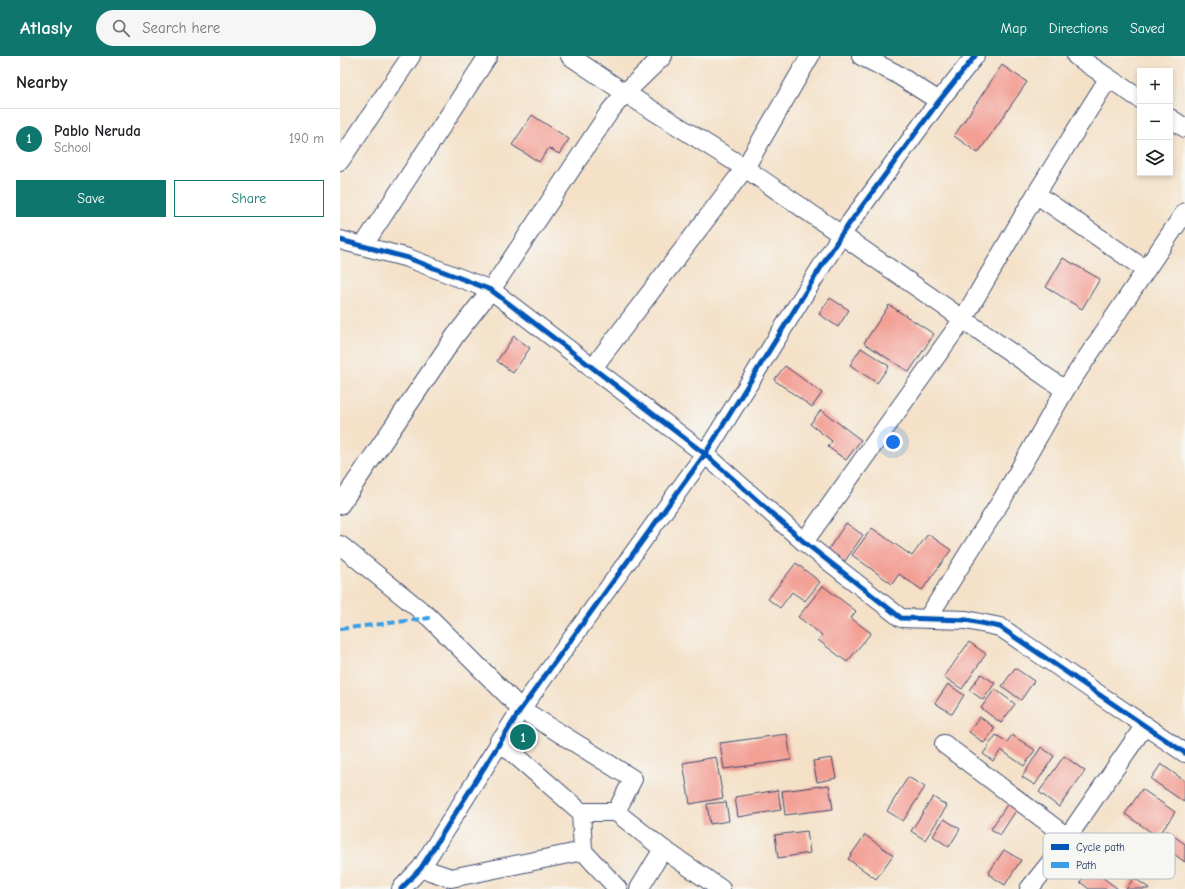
<!DOCTYPE html>
<meta charset="utf-8">
<style>
:root{--surface:#fff;--page:#f6f6f6;--text:#202124;--muted:#757577;--line:#e0e0e0;--accent:#0f766e}
body{margin:0;font-family:"Comic Neue",sans-serif;background:var(--page);color:var(--text)}
.controls{position:absolute;right:12px;top:12px;display:grid;overflow:hidden;border-radius:0px;box-shadow:0 2px 6px #0003}
.controls button{width:36px;height:36px;display:grid;place-items:center;padding:0;border:0;border-bottom:1px solid var(--line);background:var(--surface);color:var(--text);font:20px sans-serif}
.you{position:absolute;left:553px;top:386px;width:14px;height:14px;margin:-10px;border:3px solid #fff;border-radius:50%;background:#1a73e8;box-shadow:0 0 0 6px #1a73e833}
.badge{display:grid;place-items:center;width:26px;height:26px;border-radius:50%;background:var(--accent);color:#fff;font-size:13px;font-weight:700}
.pin{position:absolute;translate:-50% -50%;border:2px solid #fff;box-shadow:0 1px 4px #0006}
.list{margin:0;padding:0;list-style:none}
h2{display:flex;justify-content:space-between;align-items:center;height:52px;margin:0;padding:0 16px;font-size:17px}
h2 small{font-size:13px;font-weight:400;color:var(--muted)}
.list li{display:grid;grid-template-columns:26px 1fr auto;gap:12px;align-items:center;box-sizing:border-box;height:60px;padding:0 16px;border-top:1px solid var(--line)}
.list b{display:block;font-size:15px;white-space:nowrap}
.list p{margin:0;font-size:13px;white-space:nowrap;color:var(--muted)}
.list em{font-size:13px;font-style:normal;color:var(--muted)}
.actions{display:flex;gap:8px;padding:12px 16px}
.actions a{flex:1;padding:9px 0;border:1px solid var(--accent);border-radius:0px;text-align:center;font-size:14px;color:var(--accent)}
.actions .main{background:var(--accent);color:#fff}
.icon{flex:none;width:22px;height:22px;fill:none;stroke:currentColor;stroke-width:2;stroke-linecap:round;stroke-linejoin:round}
.map{position:relative;flex:none;width:845px;height:833px;overflow:hidden}
header{display:flex;align-items:center;gap:24px;box-sizing:border-box;height:56px;padding:0 20px;background:var(--accent);color:#fff}
header strong{font-size:19px}
nav{display:flex;gap:22px;margin-inline-start:auto;font-size:14px}
.search{width:280px;height:36px;background:var(--page);display:flex;align-items:center;gap:10px;box-sizing:border-box;padding:0 14px;border-radius:22px;color:var(--muted);font-size:15px}
main{display:flex}
aside{flex:1;background:var(--surface)}
.map>svg:first-child{display:block}
</style>
<header>
<strong>Atlasly</strong>
<div class="search"><svg class="icon" aria-label="search" viewBox="0 0 24 24"><circle cx="10" cy="10" r="6"/><path d="M15 15l6 6"/></svg>Search here</div>
<nav><a>Map</a><a>Directions</a><a>Saved</a></nav>
</header>
<main>
<aside>
<h2>Nearby<small></small></h2>
<ul class="list">
<li><span class="badge">1</span><div><b>Pablo Neruda</b><p>School</p></div><em>190 m</em></li>
</ul>
<div class="actions"><a class="main">Save</a><a>Share</a></div>
</aside>
<div class="map">
<svg width="845" height="833" viewBox="0 0 845 833">
<rect width="100%" height="100%" fill="#f6f6f2"/>
<filter id="ink" filterUnits="userSpaceOnUse"><feTurbulence type="fractalNoise" baseFrequency=".025" numOctaves="2"/><feDisplacementMap in="SourceGraphic" scale="8" xChannelSelector="R" yChannelSelector="G"/><feConvolveMatrix kernelMatrix="1 2 1 2 8 2 1 2 1" color-interpolation-filters="sRGB"/></filter>
<filter id="wash" filterUnits="userSpaceOnUse"><feTurbulence type="fractalNoise" baseFrequency=".012" numOctaves="4" result="noise"/><feDisplacementMap in="SourceGraphic" scale="16" xChannelSelector="R" yChannelSelector="G"/><feGaussianBlur stdDeviation="0.9" result="paint"/><feColorMatrix in="noise" values="0 0 0 0 0 0 0 0 0 0 0 0 0 0 0 0 0 1.4 0 .05"/><feComposite in="paint" operator="in"/></filter>
<g filter="url(#wash)">
<rect width="100%" height="100%" fill="#f4e1c8"/>
<g id="blocks">
<path fill="#f39f94" d="M 662,9 L 687,26 L 638,97 L 614,80 Z
M 192,59 L 229,83 L 219,98 L 209,92 L 199,106 L 172,89 Z
M 723,202 L 760,223 L 742,253 L 706,231 Z
M 490,242 L 509,254 L 498,271 L 479,258 Z
M 549,249 L 594,278 L 569,316 L 524,287 Z
M 174,280 L 190,292 L 173,317 L 157,305 Z
M 521,292 L 549,310 L 537,327 L 510,309 Z
M 445,310 L 482,337 L 472,351 L 434,324 Z
M 481,354 L 521,384 L 506,404 L 488,391 L 492,385 L 470,368 Z
M 506,467 L 523,479 L 505,505 L 488,494 Z
M 532,472 L 572,500 L 588,478 L 611,494 L 582,534 L 559,518 L 552,528 L 512,499 Z
M 456,507 L 480,526 L 465,545 L 452,536 L 440,552 L 428,543 Z
M 483,530 L 516,555 L 511,562 L 531,577 L 507,606 L 478,584 L 482,579 L 458,561 Z
M 629,586 L 646,598 L 622,633 L 604,621 Z
M 675,612 L 694,625 L 681,644 L 662,630 Z
M 641,618 L 655,627 L 643,644 L 629,634 Z
M 608,628 L 624,639 L 612,658 L 595,647 Z
M 655,633 L 675,648 L 661,667 L 641,652 Z
M 640,661 L 655,672 L 644,687 L 629,676 Z
M 447,678 L 451,704 L 384,713 L 380,687 Z
M 656,679 L 667,686 L 672,679 L 695,694 L 684,710 L 661,694 L 653,705 L 643,698 Z
M 701,691 L 714,700 L 695,729 L 682,721 Z
M 724,700 L 745,715 L 719,751 L 699,736 Z
M 376,701 L 383,742 L 350,748 L 343,707 Z
M 492,702 L 496,722 L 477,726 L 473,705 Z
M 821,708 L 845,725 L 844,746 L 811,723 Z
M 568,721 L 585,731 L 563,765 L 547,755 Z
M 489,729 L 493,753 L 445,759 L 442,735 Z
M 802,733 L 835,756 L 818,781 L 785,758 Z
M 438,734 L 441,754 L 398,761 L 395,741 Z
M 593,741 L 607,750 L 585,784 L 571,775 Z
M 672,741 L 681,747 L 660,779 L 651,773 Z
M 386,746 L 389,765 L 370,768 L 367,748 Z
M 604,763 L 620,773 L 609,791 L 593,780 Z
M 467,775 L 470,797 L 438,802 L 435,779 Z
M 827,775 L 845,788 L 845,806 L 818,787 Z
M 525,779 L 553,799 L 536,823 L 508,803 Z
M 664,794 L 681,804 L 665,829 L 648,818 Z
M 750,812 L 778,833 L 749,833 L 740,826 Z
M 794,822 L 809,832 L 808,833 L 786,833 Z"/>
</g>
</g>
<g filter="url(#ink)">
<use href="#blocks" fill-opacity="0" stroke="#3c4a6e" stroke-width="1"/>
<g fill="none" stroke-linecap="round" stroke-linejoin="round">
<g stroke="#3c4a6e" stroke-width="20">
<path id="street" d="M 230,0 L 285,37 L 405,112 L 725,334
M 521,0 L 555,17 L 599,45
M 736,0 L 800,43
M 830,62 L 845,72
M 0,105 L 71,0
M 696,138 L 806,214
M 0,184 L 68,202 L 151,234 L 365,398 L 464,486 L 561,562 L 626,564 L 660,571 L 845,697
M 23,190 L 148,0
M 252,313 L 405,112 L 470,0
M 0,449 L 115,280 L 151,234 L 270,55 L 285,37 L 323,0
M 464,486 L 623,263 L 696,138 L 768,23
M 0,489 L 90,562 L 181,653 L 293,723 L 276,756 L 323,793 L 381,833
M 587,563 L 663,442 L 725,334 L 845,156
M 159,685 L 241,756
M 604,688 L 727,781
M 276,756 L 241,756 L 243,795 L 278,833
M 81,812 L 111,822 L 243,795
M 61,833 L 81,812 L 181,653 L 365,398 L 501,179 L 599,45 L 635,0
M 299,833 L 323,793
M 689,833 L 709,808 L 805,669"/>
</g>
<use href="#street" stroke="#fff" stroke-width="18"/>
<path stroke="#3b9de6" stroke-width="4" stroke-dasharray="8 4" stroke-linecap="butt" d="M 0,573 L 90,562"/>
<g stroke="#f6f6f2" stroke-width="8">
<path id="cycleway" d="M 0,184 L 68,202 L 151,234 L 365,398 L 464,486 L 561,562 L 626,564 L 660,571 L 845,697
M 61,833 L 81,812 L 181,653 L 365,398 L 501,179 L 599,45 L 635,0"/>
</g>
<use href="#cycleway" stroke="#0057b8" stroke-width="5"/>
</g>
</g>
<rect x="703" y="777" width="132" height="46" rx="6" fill="#f6f6f2" stroke="#b4bac6" stroke-width="1"/>
<rect x="711" y="788" width="18" height="6" fill="#0057b8"/>
<rect x="711" y="806" width="18" height="6" fill="#3b9de6"/>
<g font-size="11" fill="#1b2f5e">
<text x="736" y="795">Cycle path</text>
<text x="736" y="813">Path</text>
</g>
</svg>
<div class="controls">
<button>+</button>
<button>−</button>
<button><svg class="icon" aria-label="layers" viewBox="0 0 24 24"><path d="M12 4l9 5-9 5-9-5zM3 14l9 5 9-5"/></svg></button>
</div>
<div class="you"></div>
<div class="pin badge" style="left:183px;top:681px">1</div>
</div>
</main>
